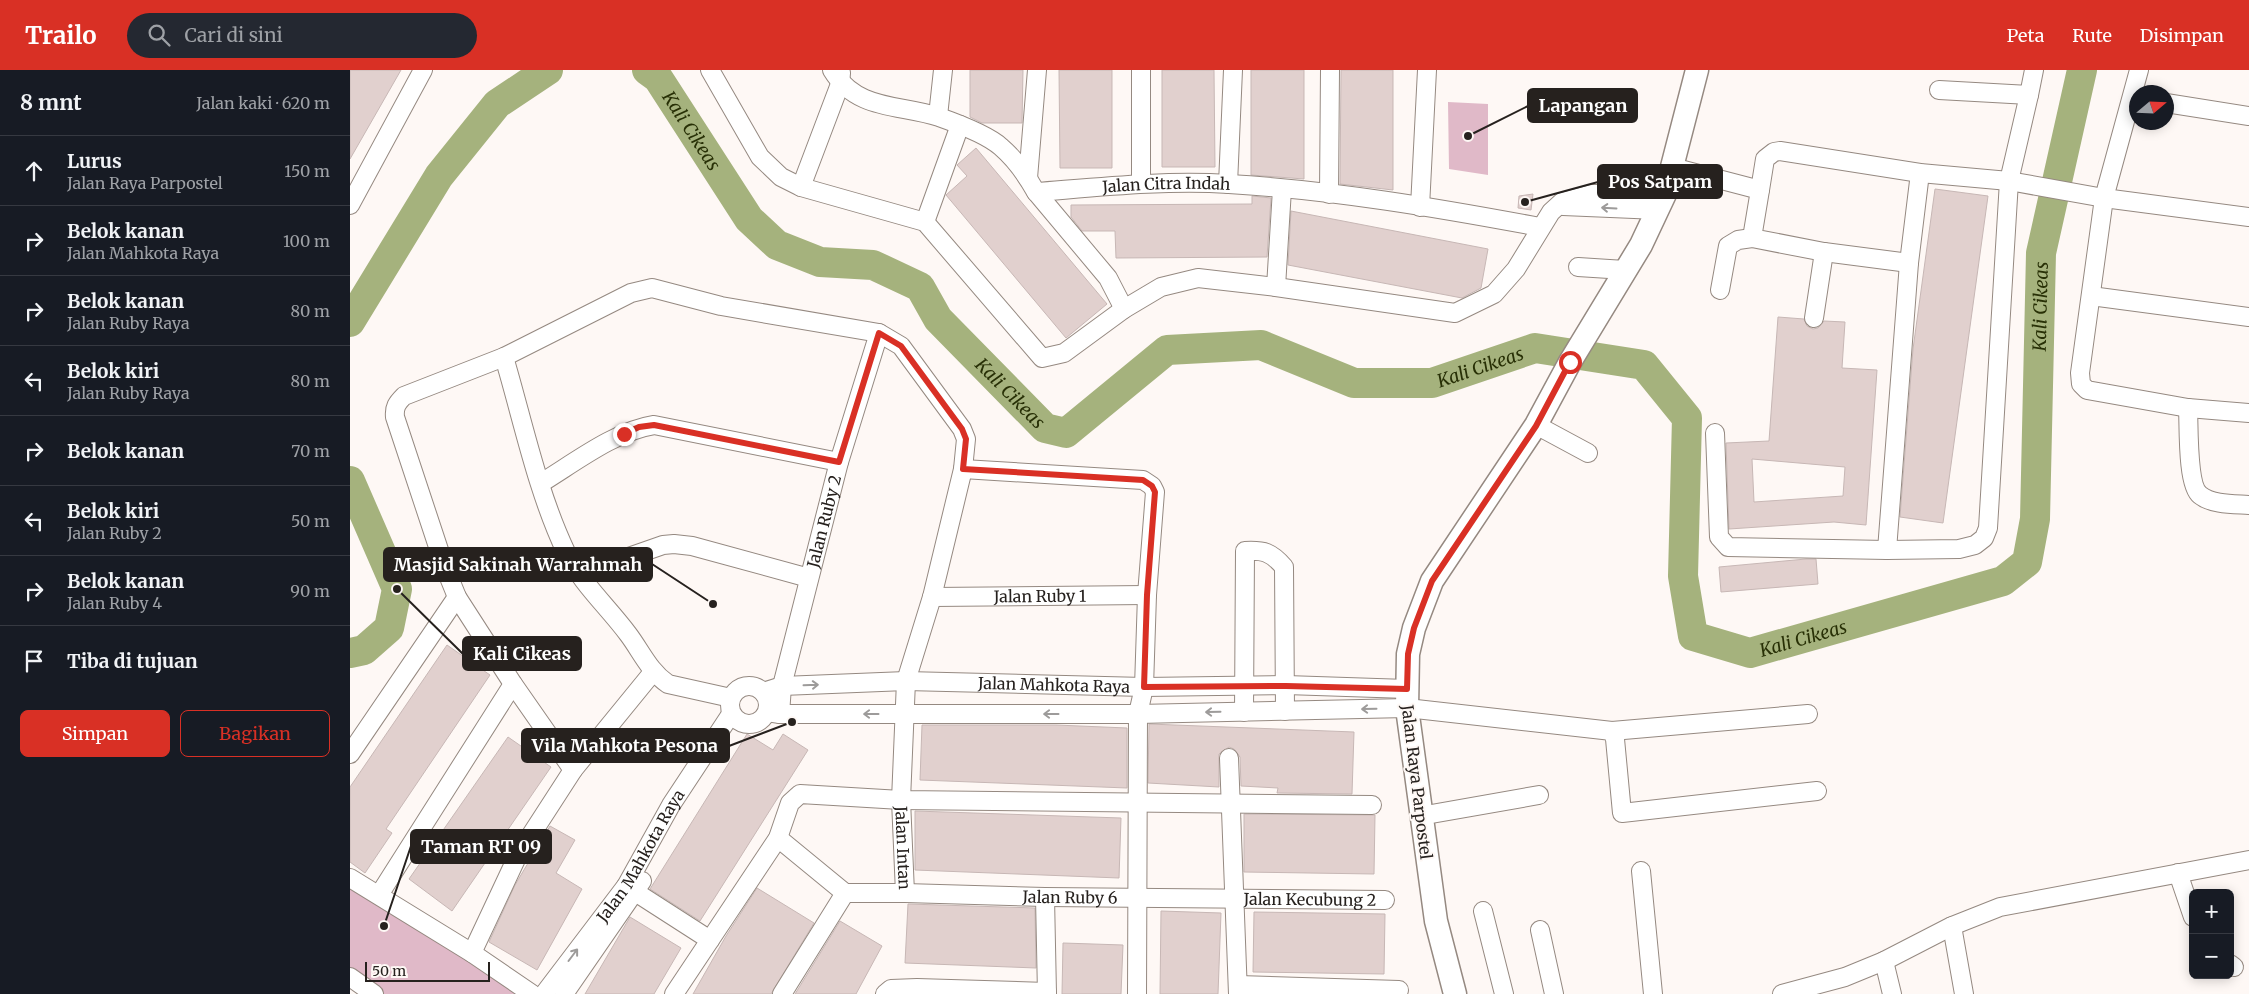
<!DOCTYPE html>
<html lang="id">
<meta charset="utf-8">
<style>
:root{--surface:#171b24;--page:#242831;--text:#f1f3f6;--muted:#9ea1a6;--line:#363941;--accent:#d93025}
body{margin:0;font-family:Merriweather,serif;background:var(--page);color:var(--text)}
.controls{position:absolute;right:15px;bottom:15px;display:grid;overflow:hidden;border-radius:8px;box-shadow:0 2px 12px #0003}
.controls button{width:45px;height:45px;display:grid;place-items:center;padding:0;border:0;border-bottom:1px solid var(--line);background:var(--surface);color:var(--text);font:25px sans-serif}
.compass{position:absolute;left:1779px;top:15px;width:45px;height:45px;border-radius:50%;background:var(--surface);box-shadow:0 2px 12px #0003;rotate:71deg}
.scale{position:absolute;left:15px;bottom:12px;width:125px;box-sizing:border-box;padding-left:5px;border:2px solid #26211e;border-top:0;font-size:14px;line-height:18px;white-space:nowrap;color:#26211e;-webkit-text-stroke:4px #fef8f5;paint-order:stroke}
.stop{position:absolute;width:15px;height:15px;margin:-11px;border:4px solid #d93025;border-radius:50%;background:#fff}
.stop.end{background:#d93025;border-color:#fff;box-shadow:0 1px 5px #0008}
.list{margin:0;padding:0;list-style:none}
h2{display:flex;justify-content:space-between;align-items:center;height:65px;margin:0;padding:0 20px;font-size:21px}
h2 small{font-size:16px;font-weight:400;color:var(--muted)}
.list li{display:grid;grid-template-columns:32px 1fr auto;gap:15px;align-items:center;box-sizing:border-box;height:70px;padding:0 20px;border-top:1px solid var(--line)}
.list b{display:block;font-size:19px;white-space:nowrap}
.list p{margin:0;font-size:16px;white-space:nowrap;color:var(--muted)}
.list em{font-size:16px;font-style:normal;color:var(--muted)}
.actions{display:flex;gap:10px;padding:15px 20px}
.actions a{flex:1;padding:11px 0;border:1px solid var(--accent);border-radius:8px;text-align:center;font-size:18px;color:var(--accent)}
.actions .main{background:var(--accent);color:#fff}
.icon{flex:none;width:28px;height:28px;fill:none;stroke:currentColor;stroke-width:2;stroke-linecap:round;stroke-linejoin:round}
.map{position:relative;flex:none;width:1899px;height:924px;overflow:hidden}
header{display:flex;align-items:center;gap:30px;box-sizing:border-box;height:70px;padding:0 25px;background:var(--accent);color:#fff}
header strong{font-size:24px}
nav{display:flex;gap:28px;margin-inline-start:auto;font-size:18px}
.search{width:350px;height:45px;background:var(--page);display:flex;align-items:center;gap:12px;box-sizing:border-box;padding:0 18px;border-radius:28px;color:var(--muted);font-size:19px}
main{display:flex}
aside{flex:1;background:var(--surface)}
.map>svg:first-child{display:block}
</style>
<header>
<strong>Trailo</strong>
<div class="search"><svg class="icon" aria-label="search" viewBox="0 0 24 24"><circle cx="10" cy="10" r="6"/><path d="M15 15l6 6"/></svg>Cari di sini</div>
<nav><a>Peta</a><a>Rute</a><a>Disimpan</a></nav>
</header>
<main>
<aside>
<h2>8 mnt<small>Jalan kaki · 620 m</small></h2>
<ul class="list">
<li><svg class="icon" aria-label="ahead" viewBox="0 0 24 24"><path d="M12 20V5M6 11l6-6 6 6"/></svg><div><b>Lurus</b><p>Jalan Raya Parpostel</p></div><em>150 m</em></li>
<li><svg class="icon" aria-label="right" viewBox="0 0 24 24"><path d="M7 20v-9h11M14 6l5 5-5 5"/></svg><div><b>Belok kanan</b><p>Jalan Mahkota Raya</p></div><em>100 m</em></li>
<li><svg class="icon" aria-label="right" viewBox="0 0 24 24"><path d="M7 20v-9h11M14 6l5 5-5 5"/></svg><div><b>Belok kanan</b><p>Jalan Ruby Raya</p></div><em>80 m</em></li>
<li><svg class="icon" aria-label="left" viewBox="0 0 24 24"><path d="M17 20v-9H6M10 6l-5 5 5 5"/></svg><div><b>Belok kiri</b><p>Jalan Ruby Raya</p></div><em>80 m</em></li>
<li><svg class="icon" aria-label="right" viewBox="0 0 24 24"><path d="M7 20v-9h11M14 6l5 5-5 5"/></svg><div><b>Belok kanan</b></div><em>70 m</em></li>
<li><svg class="icon" aria-label="left" viewBox="0 0 24 24"><path d="M17 20v-9H6M10 6l-5 5 5 5"/></svg><div><b>Belok kiri</b><p>Jalan Ruby 2</p></div><em>50 m</em></li>
<li><svg class="icon" aria-label="right" viewBox="0 0 24 24"><path d="M7 20v-9h11M14 6l5 5-5 5"/></svg><div><b>Belok kanan</b><p>Jalan Ruby 4</p></div><em>90 m</em></li>
<li><svg class="icon" aria-label="arrive" viewBox="0 0 24 24"><path d="M6 21V4h12l-3 4 3 4H6"/></svg><div><b>Tiba di tujuan</b></div></li>
</ul>
<div class="actions"><a class="main">Simpan</a><a>Bagikan</a></div>
</aside>
<div class="map">
<svg width="1899" height="924" viewBox="0 0 1899 924">
<rect width="100%" height="100%" fill="#fef8f5"/>
<path fill="#e0b9c8" d="M 1098,32 L 1138,34 L 1138,105 L 1099,99 Z
M 0,811 L 170,924 L 33,924 L 0,900 Z"/>
<g fill="none" stroke-linecap="round" stroke-linejoin="round">
<g stroke="#a5b27d" stroke-width="30">
<path id="s1" d="M 297,0 L 308,8 L 399,149 L 427,175 L 470,192 L 523,195 L 570,217 L 588,249 L 695,358 L 716,363 L 817,280 L 911,275 L 1004,313 L 1082,313 L 1185,278 L 1294,295 L 1337,348 L 1333,506 L 1343,566 L 1400,583 L 1653,511 L 1677,492 L 1685,449 L 1691,183 L 1732,0"/>
<path d="M 0,252 L 89,106 L 147,34 L 198,0"/>
<path d="M 0,411 L 47,519 L 39,558 L 14,580 L 0,583"/>
</g>
</g>
<path fill="#e1d0ce" stroke="#c7b7b5" fill-rule="evenodd" d="M 0,0 L 51,0 L 0,89 Z
M 620,0 L 673,0 L 672,53 L 632,53 L 620,47 Z
M 709,0 L 762,0 L 762,98 L 710,98 Z
M 812,0 L 864,0 L 865,97 L 812,97 Z
M 901,0 L 954,0 L 954,109 L 901,105 Z
M 991,0 L 1043,0 L 1043,120 L 990,114 Z
M 626,78 L 757,234 L 716,268 L 596,125 L 617,106 L 607,95 Z
M 1585,119 L 1638,126 L 1593,453 L 1550,447 L 1563,279 Z
M 1183,124 L 1181,140 L 1168,138 L 1169,126 Z
M 902,126 L 921,128 L 917,187 L 766,188 L 765,161 L 732,161 L 721,147 L 721,135 L 902,134 Z
M 941,141 L 1138,179 L 1131,218 L 1112,228 L 938,195 Z
M 1428,247 L 1454,249 L 1457,256 L 1463,259 L 1468,258 L 1474,251 L 1495,252 L 1492,298 L 1527,300 L 1516,455 L 1484,452 L 1379,459 L 1376,373 L 1419,371 ZM 1402,389 L 1495,397 L 1493,426 L 1404,432 Z
M 1456,489 L 1466,489 L 1468,514 L 1371,522 L 1369,497 Z
M 97,575 L 140,605 L 36,759 L 42,763 L 15,803 L 0,792 L 0,717 Z
M 799,654 L 1004,662 L 1002,724 L 927,723 L 928,718 L 891,716 L 890,687 L 884,679 L 879,677 L 869,684 L 869,717 L 798,713 Z
M 572,655 L 706,655 L 777,658 L 777,718 L 570,710 Z
M 397,664 L 423,680 L 433,664 L 458,680 L 350,851 L 300,819 Z
M 158,667 L 201,697 L 102,841 L 59,809 Z
M 565,741 L 771,748 L 769,808 L 565,800 Z
M 894,744 L 1025,745 L 1024,804 L 894,802 Z
M 200,756 L 225,770 L 206,803 L 232,819 L 187,900 L 139,872 L 165,815 Z
M 407,818 L 464,853 L 421,924 L 343,924 L 376,866 Z
M 558,834 L 685,838 L 686,898 L 555,893 Z
M 811,841 L 871,843 L 868,924 L 810,924 Z
M 904,842 L 1035,844 L 1034,904 L 903,902 Z
M 280,847 L 331,878 L 304,924 L 235,924 Z
M 490,851 L 532,876 L 506,924 L 445,924 Z
M 713,873 L 773,875 L 771,924 L 712,924 Z"/>
<g fill="none" stroke-linecap="round" stroke-linejoin="round">
<g stroke="#958981" stroke-width="20">
<g id="minor">
<path d="M 360,0 L 410,87 L 431,107 L 451,117 L 575,152 L 692,288 L 714,283 L 774,239 L 811,217 L 848,208 L 926,217 L 1105,243 L 1144,224 L 1166,199 L 1201,142 L 1212,132 L 1242,124 L 1315,124"/>
<path id="s2" d="M 482,0 C 507,41 549,34 589,47 C 606,53 638,65 651,77 C 665,89 677,106 686,122 C 750,117 815,110 879,114 C 983,120 1088,138 1190,157"/>
<path d="M 1789,0 L 1754,128 L 1730,303 L 1731,314 L 1737,320 L 1838,338 L 1899,343"/>
<path d="M 1589,20 L 1679,25 L 1684,0"/>
<path d="M 1816,33 L 1899,46"/>
<path d="M 588,46 L 593,0"/>
<path d="M 1322,97 L 1410,120 L 1402,168 L 1474,182 L 1559,193"/>
<path d="M 678,108 L 687,0"/>
<path d="M 791,113 L 791,0"/>
<path d="M 878,114 L 883,0"/>
<path d="M 451,117 L 490,14 L 491,3"/>
<path d="M 1410,120 L 1415,89 L 1424,82 L 1430,81 L 1570,103 L 1659,111 L 1754,128 L 1899,147"/>
<path d="M 686,122 L 758,208 L 774,239"/>
<path d="M 979,124 L 980,0"/>
<path d="M 0,135 L 73,0"/>
<path d="M 1213,136 L 1308,140"/>
<path d="M 1070,137 L 1077,0"/>
<path d="M 575,152 L 610,55"/>
<path d="M 1228,197 L 1275,200"/>
<path d="M 926,217 L 932,119"/>
<path d="M 1370,220 L 1378,176 L 1388,170 L 1402,168"/>
<path d="M 1741,226 L 1899,247"/>
<path d="M 1464,248 L 1474,182"/>
<path d="M 154,287 C 173,351 187,421 216,482 C 231,513 258,537 278,564 C 291,581 299,601 318,614 L 381,628"/>
<path d="M 1838,338 C 1839,356 1837,415 1850,425 C 1862,435 1885,434 1899,435"/>
<path d="M 1186,355 L 1238,383"/>
<path d="M 1365,363 L 1369,467 L 1378,477 L 1537,480 L 1609,479 L 1625,475 L 1634,468 L 1638,458 L 1659,111 L 1679,25"/>
<path d="M 613,399 L 793,410 L 802,416 L 805,422 L 797,525 L 794,617 L 788,644 L 787,924"/>
<path d="M 191,413 C 224,393 265,361 304,355 L 489,392"/>
<path d="M 1537,480 L 1559,193 L 1570,103"/>
<path d="M 230,504 L 313,475 L 324,474 L 342,476 L 459,508"/>
<path id="s3" d="M 582,527 L 797,525"/>
<path id="s4" d="M 303,602 L 223,700 L 163,614 L 107,527 L 94,495 L 45,347 C 44,337 47,333 54,326 L 154,287 L 281,223 L 302,218 L 371,236 L 529,263 L 551,276 L 612,359 L 616,369 L 613,399 L 582,527 L 556,611 L 551,730 L 555,823 L 495,823"/>
<circle cx="399" cy="635" r="19"/>
<path id="s5" d="M 413,622 L 432,616 L 556,611 L 794,617 L 936,615 L 1057,619"/>
<path d="M 417,642 L 430,644 L 788,644 L 1057,638 L 1262,661 L 1265,669 L 1272,743 L 1467,721"/>
<path d="M 894,642 L 895,481 C 914,480 921,482 934,497 L 935,641"/>
<path id="s6" d="M 430,644 L 432,616 L 489,392 L 529,263"/>
<path d="M 1262,661 L 1458,644"/>
<path d="M 0,684 L 107,527"/>
<path d="M 879,688 L 888,924"/>
<path d="M 1070,746 L 1189,725"/>
<path d="M 428,768 L 495,823"/>
<path d="M 1291,801 L 1303,924"/>
<path d="M 1828,803 L 1843,847"/>
<path d="M 0,808 L 122,883 L 182,924"/>
<path d="M 276,816 L 360,870 L 324,924"/>
<path id="s7" d="M 555,823 L 695,827 L 1035,830"/>
<path d="M 29,825 L 163,614"/>
<path d="M 695,827 L 697,924"/>
<path d="M 1133,841 L 1154,924"/>
<path d="M 1602,856 L 1614,924"/>
<path d="M 1190,860 L 1204,924"/>
<path d="M 360,870 L 428,768 L 440,733 L 450,724 L 551,730 L 1022,735"/>
<path d="M 122,883 L 168,785 L 223,700"/>
<path d="M 1534,891 L 1542,924"/>
<path d="M 1880,894 L 1884,897"/>
<path d="M 0,907 L 24,924"/>
<path d="M 888,915 L 1049,920"/>
<path id="s8" d="M 194,924 L 276,816 L 321,735 L 381,644"/>
<path d="M 214,924 L 292,811"/>
<path d="M 432,924 L 495,823"/>
<path d="M 535,924 L 541,919 L 567,918 L 697,922"/>
<path d="M 1432,924 L 1495,907 L 1534,891 L 1602,856 L 1650,837 L 1899,790"/>
</g>
</g>
<g stroke="#958981" stroke-width="25">
<path id="major" d="M 1105,924 L 1086,851 L 1057,638 L 1058,584 L 1064,558 L 1082,511 L 1186,355 L 1220,292 L 1291,175 L 1315,124 L 1347,0"/>
</g>
<use href="#minor" stroke="#fff" stroke-width="18"/>
<use href="#major" stroke="#fff" stroke-width="22"/>
</g>
<defs><path id="oneway-shaft" d="M-6 0H5M1.5-3L5.5 0L1.5 3" fill="none" stroke-width="1.6" stroke-linecap="round" stroke-linejoin="round" transform="scale(1.25)"/></defs>
<g stroke="#9d9b9a">
<use href="#oneway-shaft" transform="translate(1259 138) rotate(-177)"/>
<use href="#oneway-shaft" transform="translate(461 615) rotate(-2)"/>
<use href="#oneway-shaft" transform="translate(1019 639) rotate(179)"/>
<use href="#oneway-shaft" transform="translate(863 642) rotate(179)"/>
<use href="#oneway-shaft" transform="translate(521 644) rotate(180)"/>
<use href="#oneway-shaft" transform="translate(701 644) rotate(-180)"/>
<use href="#oneway-shaft" transform="translate(223 885) rotate(-53)"/>
</g>
<g fill="none" stroke-linecap="round" stroke-linejoin="round">
<path stroke="#d93025" stroke-width="6" d="M 274,364 L 289,357 L 304,355 L 489,392 L 529,263 L 551,276 L 612,359 L 616,369 L 613,399 L 793,410 L 802,416 L 805,422 L 797,525 L 794,617 L 936,616 L 1057,619 L 1058,584 L 1064,558 L 1082,511 L 1186,356 L 1220,292"/>
</g>
<g text-anchor="middle" dominant-baseline="central" stroke-width="4" stroke-linejoin="round" paint-order="stroke">
<g font-size="16" fill="#26211e" stroke="#fef8f5">
<text stroke="none"><textPath href="#s2" startOffset="378">Jalan Citra Indah</textPath></text>
<text stroke="none"><textPath href="#s6" startOffset="198">Jalan Ruby 2</textPath></text>
<text stroke="none"><textPath href="#s3" startOffset="108">Jalan Ruby 1</textPath></text>
<text stroke="none"><textPath href="#s5" startOffset="292">Jalan Mahkota Raya</textPath></text>
<text transform="translate(1067 712) rotate(83)">Jalan Raya Parpostel</text>
<text stroke="none"><textPath href="#s4" startOffset="1608">Jalan Intan</textPath></text>
<text stroke="none"><textPath href="#s8" startOffset="169">Jalan Mahkota Raya</textPath></text>
<text stroke="none"><textPath href="#s7" startOffset="165">Jalan Ruby 6</textPath></text>
<text stroke="none"><textPath href="#s7" startOffset="405">Jalan Kecubung 2</textPath></text>
</g>
<g font-size="18" font-style="italic" fill="#283006" stroke="#fef8f5">
<text stroke="none"><textPath href="#s1" startOffset="76">Kali Cikeas</textPath></text>
<text stroke="none"><textPath href="#s1" startOffset="2101">Kali Cikeas</textPath></text>
<text stroke="none"><textPath href="#s1" startOffset="1036">Kali Cikeas</textPath></text>
<text stroke="none"><textPath href="#s1" startOffset="511">Kali Cikeas</textPath></text>
<text stroke="none"><textPath href="#s1" startOffset="1606">Kali Cikeas</textPath></text>
</g>
</g>
<path fill="none" stroke="#26211e" stroke-width="2" d="M1118 66L1178 36M1175 132L1248 112M363 534L302 494M47 519L113 584M442 652L379 676M34 856L61 776"/>
<g fill="#26211e" stroke="#fef8f5" stroke-width="2">
<circle cx="1118" cy="66" r="5"/>
<circle cx="1175" cy="132" r="5"/>
<circle cx="363" cy="534" r="5"/>
<circle cx="47" cy="519" r="5"/>
<circle cx="442" cy="652" r="5"/>
<circle cx="34" cy="856" r="5"/>
</g>
<g fill="#26211e" stroke="#26211e" stroke-width="2">
<rect x="1178" y="19" width="109" height="33" rx="5"/>
<rect x="1248" y="95" width="124" height="33" rx="5"/>
<rect x="34" y="478" width="268" height="33" rx="5"/>
<rect x="113" y="567" width="118" height="33" rx="5"/>
<rect x="172" y="659" width="207" height="33" rx="5"/>
<rect x="61" y="760" width="140" height="33" rx="5"/>
</g>
<g font-size="18" text-anchor="middle" font-weight="bold" fill="#fff">
<text x="1233" y="42">Lapangan</text>
<text x="1310" y="118">Pos Satpam</text>
<text x="168" y="501">Masjid Sakinah Warrahmah</text>
<text x="172" y="590">Kali Cikeas</text>
<text x="275" y="682">Vila Mahkota Pesona</text>
<text x="131" y="783">Taman RT 09</text>
</g>
</svg>
<div class="controls">
<button>+</button>
<button>−</button>
</div>
<svg class="compass" viewBox="-18 -18 36 36"><path d="M0-13l5 13h-10z" fill="#e53935"/><path d="M0 13l5-13h-10z" fill="#9ea1a6"/></svg>
<div class="scale">50 m</div>
<div class="stop" style="left:1220px;top:292px"></div>
<div class="stop end" style="left:274px;top:364px"></div>
</div>
</main>
